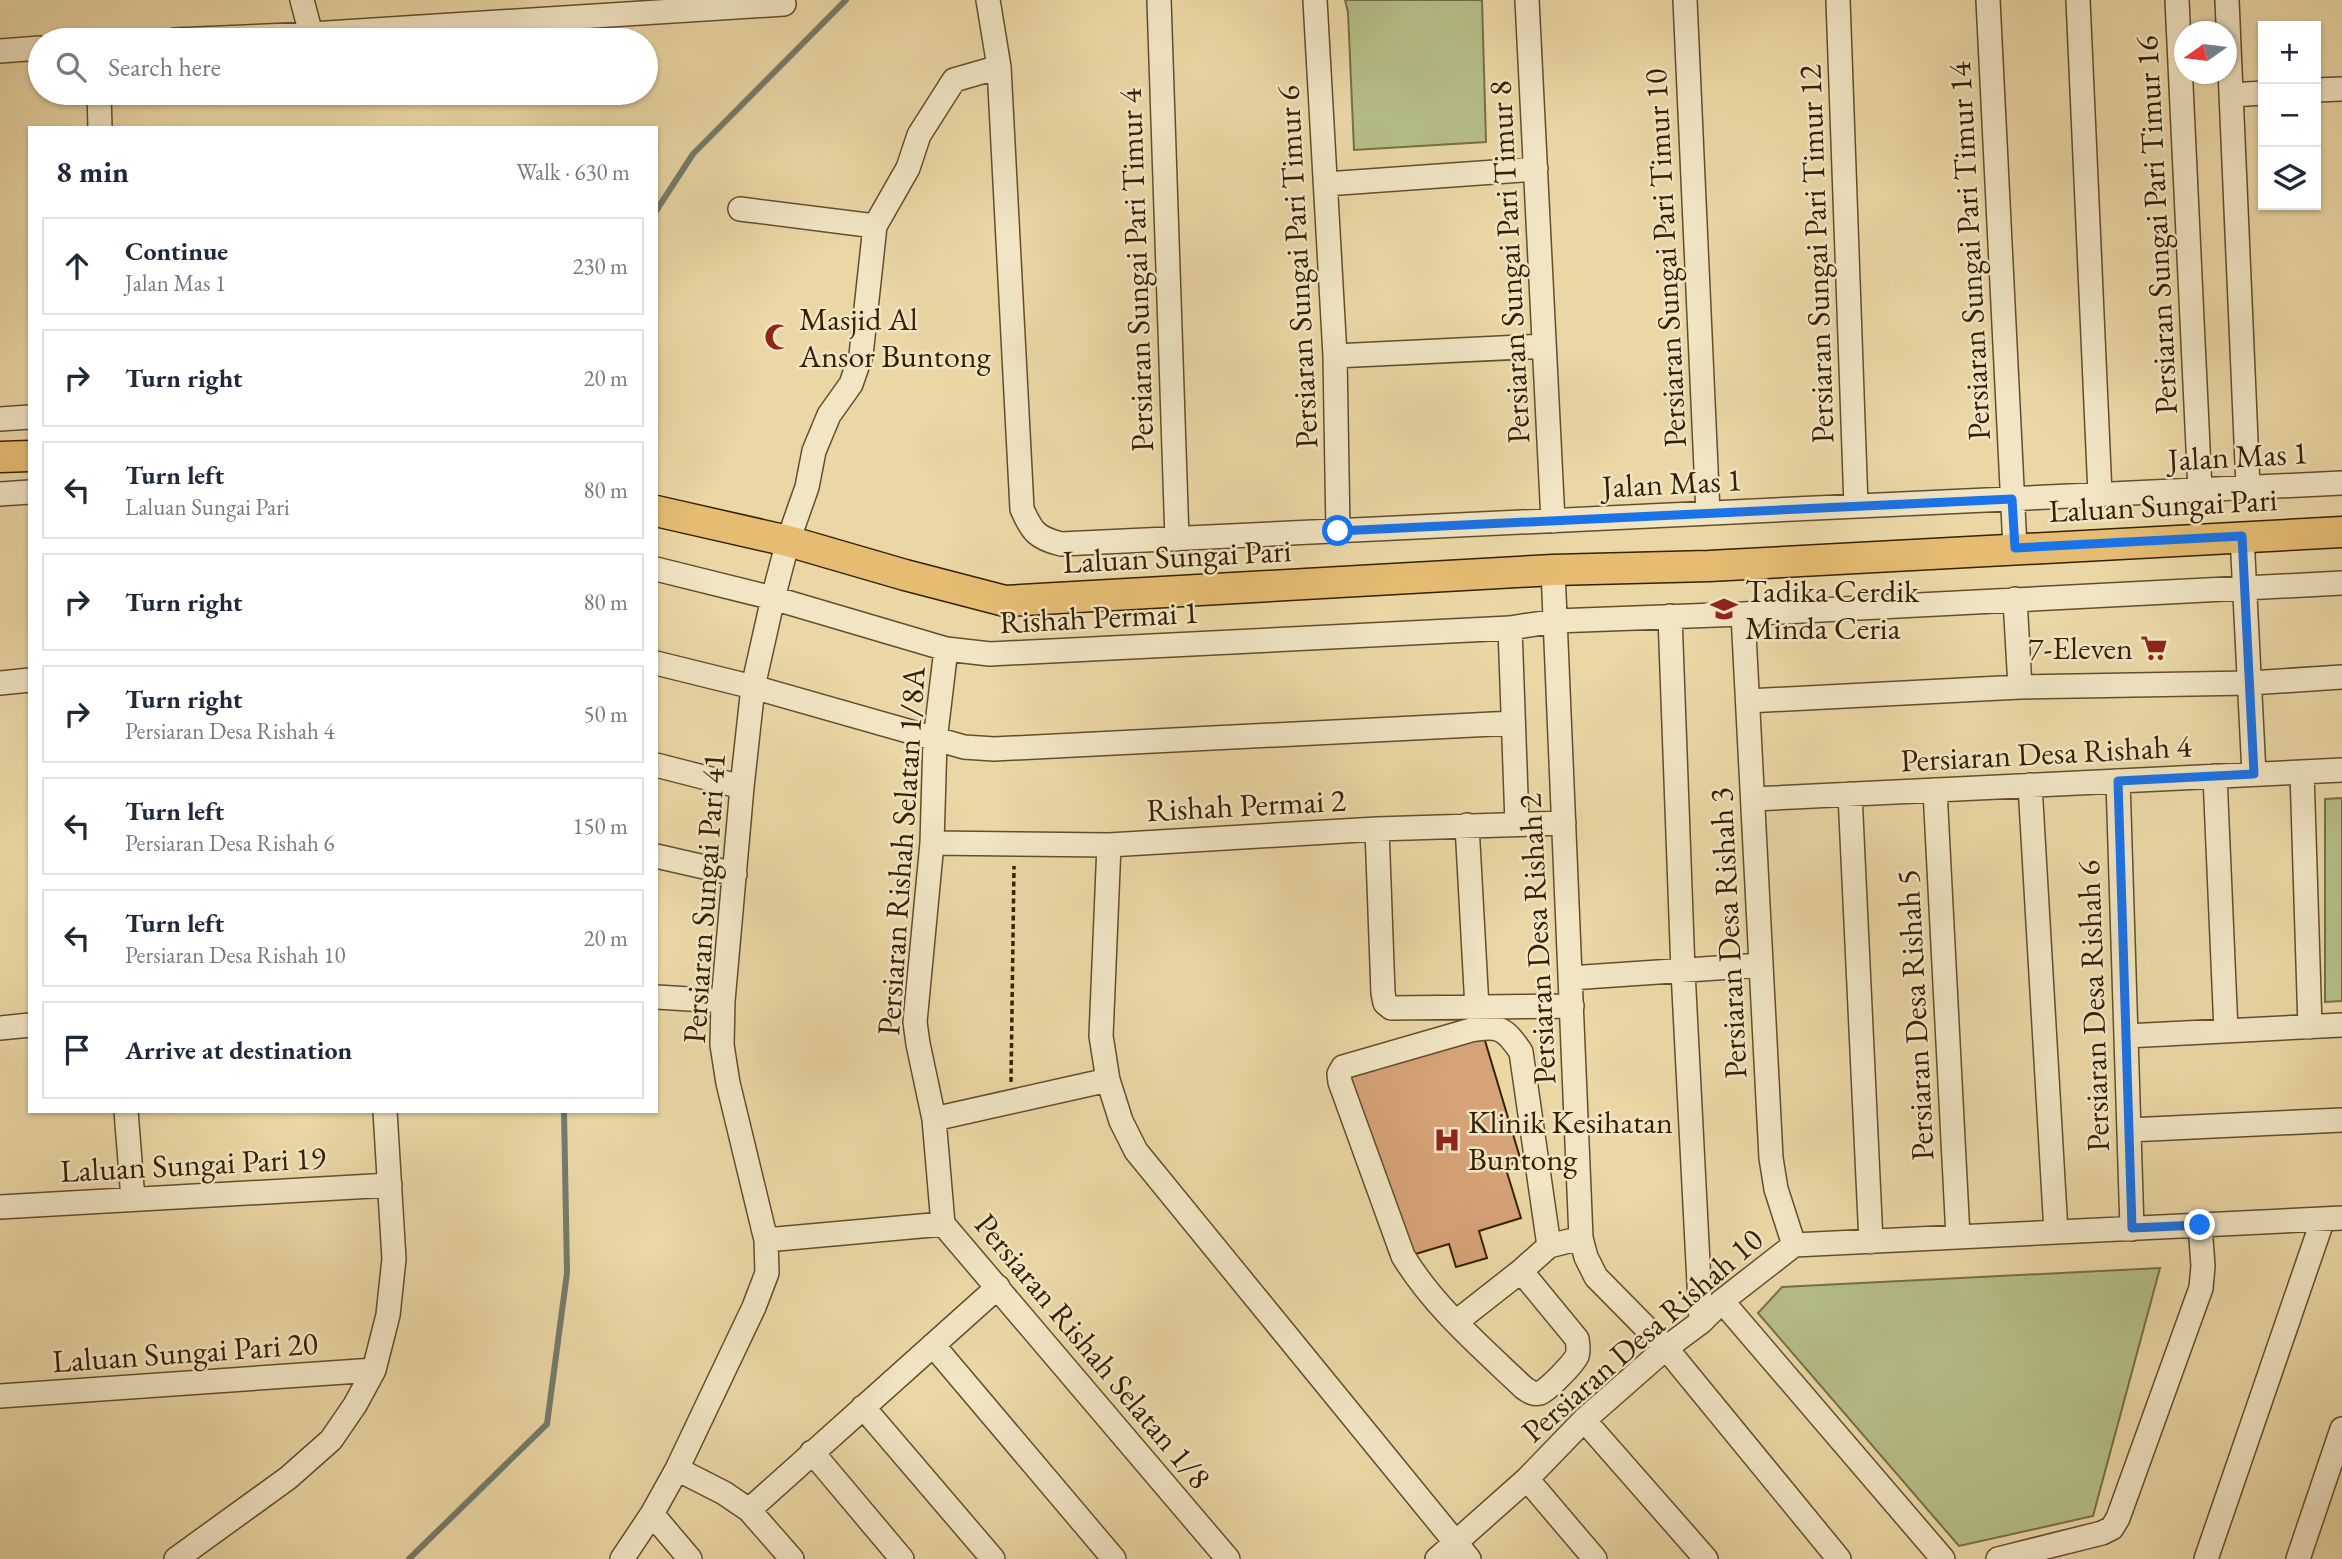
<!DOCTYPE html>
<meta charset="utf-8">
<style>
:root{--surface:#fff;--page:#f6f6f7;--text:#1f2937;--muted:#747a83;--line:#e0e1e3}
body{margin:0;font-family:"EB Garamond",serif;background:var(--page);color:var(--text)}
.controls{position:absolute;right:21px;top:21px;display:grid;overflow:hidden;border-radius:0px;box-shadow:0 2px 5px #0004}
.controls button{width:63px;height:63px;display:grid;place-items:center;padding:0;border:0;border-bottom:2px solid var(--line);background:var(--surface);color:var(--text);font:35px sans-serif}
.compass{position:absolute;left:2174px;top:21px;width:63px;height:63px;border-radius:50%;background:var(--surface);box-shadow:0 2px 5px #0004;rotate:256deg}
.stop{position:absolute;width:21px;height:21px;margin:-16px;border:5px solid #1a73e8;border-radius:50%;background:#fff}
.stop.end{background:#1a73e8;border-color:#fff;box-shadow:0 2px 7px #0008}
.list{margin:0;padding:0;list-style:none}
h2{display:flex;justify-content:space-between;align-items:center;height:91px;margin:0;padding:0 28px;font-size:30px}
h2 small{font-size:23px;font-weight:400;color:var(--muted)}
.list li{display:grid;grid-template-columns:46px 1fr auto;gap:21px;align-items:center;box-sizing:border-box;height:98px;margin:0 14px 14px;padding:0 14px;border:2px solid var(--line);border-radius:0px}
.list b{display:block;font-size:26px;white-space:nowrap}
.list p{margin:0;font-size:23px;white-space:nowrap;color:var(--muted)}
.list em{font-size:23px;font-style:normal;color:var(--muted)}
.icon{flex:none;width:38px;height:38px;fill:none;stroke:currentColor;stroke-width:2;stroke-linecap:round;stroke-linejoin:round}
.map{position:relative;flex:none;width:2342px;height:1559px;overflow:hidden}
.search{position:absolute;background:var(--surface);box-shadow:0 2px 5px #0004;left:28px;top:28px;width:630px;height:77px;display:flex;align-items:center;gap:18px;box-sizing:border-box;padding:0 24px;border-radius:38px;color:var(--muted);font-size:26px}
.panel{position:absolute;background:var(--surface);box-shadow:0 2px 5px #0004;left:28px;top:126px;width:630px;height:987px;border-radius:0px}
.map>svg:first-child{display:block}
</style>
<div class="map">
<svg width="2342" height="1559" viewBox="0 0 2342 1559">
<rect width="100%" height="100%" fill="#ead7a5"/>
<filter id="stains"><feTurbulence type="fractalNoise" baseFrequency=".00286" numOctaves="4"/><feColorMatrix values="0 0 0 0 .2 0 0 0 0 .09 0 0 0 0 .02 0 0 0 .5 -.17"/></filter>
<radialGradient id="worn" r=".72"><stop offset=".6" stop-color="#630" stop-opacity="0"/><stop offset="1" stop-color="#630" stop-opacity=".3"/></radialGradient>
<path fill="#b6be87" stroke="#766f46" stroke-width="2" d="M 1345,0 L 1482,0 L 1486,142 L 1354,150 L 1348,12 Z
M 2342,798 L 2342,1001 L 2325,1002 L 2325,799 Z
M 2160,1268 L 2093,1516 L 1959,1546 L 1758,1313 L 1782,1287 Z"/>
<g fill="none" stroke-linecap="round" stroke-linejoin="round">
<path stroke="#747b6c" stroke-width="6" d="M 656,211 L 693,154 L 846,0
M 409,1559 L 547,1424 L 567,1273 L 564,1111"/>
</g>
<path fill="#d6a278" stroke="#362004" stroke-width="2" d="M 1483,1034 L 1521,1161 L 1505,1166 L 1521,1218 L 1479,1231 L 1487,1258 L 1456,1267 L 1449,1244 L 1412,1255 L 1399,1238 L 1349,1074 Z"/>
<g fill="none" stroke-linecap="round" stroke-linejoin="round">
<g stroke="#634e2c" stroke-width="26">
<path id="minor" d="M 302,0 L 311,34
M 988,0 L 999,67 L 1022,509 C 1032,532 1037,538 1061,544 L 2342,483
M 1159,0 L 1177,539
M 1315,0 L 1335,356 L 1338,531
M 1527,0 L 1553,521
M 1685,0 L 1708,513
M 1838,0 L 1856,506
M 1988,0 L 2015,548
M 2078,0 L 2100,494
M 2177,0 L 2200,490
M 2227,0 L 2248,487
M 175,40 L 311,34 L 784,4
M 0,51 L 40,48
M 2316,90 L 2342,89
M 99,93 L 100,128
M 2231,95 L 2263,93
M 1326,184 L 1536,169
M 740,209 L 875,226
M 1335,356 L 1544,346
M 0,419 L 30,417
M 0,494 L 30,492
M 2242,536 L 2254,774
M 656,569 L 773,598 L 946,649 L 990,654 L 1510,628 L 1555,621 L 1743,614 L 2342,583
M 1553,570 L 1581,1238 L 1586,1257 L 1596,1277 L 1666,1348 L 1839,1559
M 1743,614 L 1771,1158 L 1776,1189 L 1794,1245
M 1670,616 L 1683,971 L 1701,1322
M 1510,628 L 1517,823
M 656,663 L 753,687 L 964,747 L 994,749 L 1513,723
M 0,683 L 30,680
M 2020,687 L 2250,683 L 2342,677
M 1748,701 L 2020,687 L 2015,599
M 656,765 L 742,787
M 2302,772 L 2310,1027
M 2215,776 L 2226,1031
M 2118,781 L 2132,1229
M 2030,785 L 2056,1232
M 1935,790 L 1958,1237
M 1850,794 L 1871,1242
M 1753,799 L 2342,770
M 1467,825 L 1477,1008
M 1377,829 L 1383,993 L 1385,1003 L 1391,1008 L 1572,1006
M 932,843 L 1109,845 L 1377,829 L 1564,823
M 1109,845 L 1101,1036 L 1108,1080 L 1121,1121 L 1136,1151 L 1469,1559
M 656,856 L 735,874
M 1570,978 L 1761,965
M 656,997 L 723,1001
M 0,1028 L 30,1025
M 2126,1036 L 2342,1025
M 126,1111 L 133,1199
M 934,1119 L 1108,1080
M 2129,1130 L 2342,1120
M 0,1207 L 390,1185
M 943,1224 L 934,1119 L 918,1044 L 915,1022 L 932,843 L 935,741 L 946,649
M 766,1240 L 943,1224 L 1228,1559
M 1549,1246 L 1521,1052 C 1505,1028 1499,1025 1471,1030 L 1343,1067 L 1339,1074 L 1340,1082 L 1403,1256 C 1434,1307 1481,1347 1524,1388 C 1529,1391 1533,1395 1540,1393 C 1547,1391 1573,1364 1577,1356 C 1579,1350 1578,1345 1577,1339 L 1521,1271 L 1549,1246 L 1581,1238
M 1722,1301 L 1943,1559
M 1456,1322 L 1521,1271
M 933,1345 L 1114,1559
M 0,1396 L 374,1370
M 863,1407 L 993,1559
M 1584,1420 L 1706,1559
M 812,1452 L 902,1559
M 677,1469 L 724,1493 L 749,1510 L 792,1559
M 1527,1479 L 1595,1559
M 749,1510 L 998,1287
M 652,1514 L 690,1559
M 176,1559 L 288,1478 L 331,1440 L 355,1405 L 374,1370 L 388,1315 L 394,1259 L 385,1111
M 622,1559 L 652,1514 L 677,1469 L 754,1307 L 767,1273 L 766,1240 L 728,1083 L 722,1045 L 723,1001 L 742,787 L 753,687 L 773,598 L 788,541 L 807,487 L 814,451 L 829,415 L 851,384 L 861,355 L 875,226 L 908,168 L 919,135 L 954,80 L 999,67
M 1437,1559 L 1527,1479 L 1584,1420 L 1666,1348 L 1701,1322 L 1722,1301 L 1794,1245 L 2342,1218
M 1998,1559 L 2102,1533 L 2112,1528 L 2118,1518 L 2201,1288 L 2203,1266 L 2200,1225
M 2206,1559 L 2323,1219
M 2298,1559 L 2342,1429"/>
</g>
<g stroke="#362004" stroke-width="33">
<path id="major" d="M 0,457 L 30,456
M 656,511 L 788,541 L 905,575 L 1005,601 L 1553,570 L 1709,566 L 2342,532"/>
</g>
<path stroke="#362004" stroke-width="3.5" stroke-dasharray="5 3.5" stroke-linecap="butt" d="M 1011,1082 L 1014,866"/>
<use href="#minor" stroke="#f1e5c4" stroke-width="23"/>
<use href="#major" stroke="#e5bc72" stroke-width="30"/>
</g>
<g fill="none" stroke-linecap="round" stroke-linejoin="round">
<path stroke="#1a73e8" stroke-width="9" d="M 1338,531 L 2012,499 L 2015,548 L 2242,536 L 2254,774 L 2118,781 L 2132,1228 L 2200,1225"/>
</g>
<defs>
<g id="mosque-bare" transform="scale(2.1)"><path d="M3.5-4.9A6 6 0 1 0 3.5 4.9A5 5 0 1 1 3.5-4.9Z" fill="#8f2418" stroke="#f1e5c4" stroke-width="2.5" paint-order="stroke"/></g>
<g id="school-bare" transform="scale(2.1)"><path d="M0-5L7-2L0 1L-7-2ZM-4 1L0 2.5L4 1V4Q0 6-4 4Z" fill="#8f2418" stroke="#f1e5c4" stroke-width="2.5" paint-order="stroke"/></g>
<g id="supermarket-bare" transform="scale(2.1)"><path d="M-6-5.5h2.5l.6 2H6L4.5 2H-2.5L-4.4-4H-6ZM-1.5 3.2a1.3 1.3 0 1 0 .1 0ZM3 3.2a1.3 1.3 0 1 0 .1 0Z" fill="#8f2418" stroke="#f1e5c4" stroke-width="2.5" paint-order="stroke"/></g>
<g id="hospital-bare" transform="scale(2.1)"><path d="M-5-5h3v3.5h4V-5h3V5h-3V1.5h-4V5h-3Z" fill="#8f2418" stroke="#f1e5c4" stroke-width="2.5" paint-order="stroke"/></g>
</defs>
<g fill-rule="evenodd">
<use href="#mosque-bare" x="778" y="337"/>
<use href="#school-bare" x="1724" y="609"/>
<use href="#supermarket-bare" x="2154" y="648"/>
<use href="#hospital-bare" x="1447" y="1140"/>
</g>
<g text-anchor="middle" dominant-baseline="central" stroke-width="5" stroke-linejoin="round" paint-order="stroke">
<g font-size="32" fill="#362004" stroke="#f1e5c4">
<text transform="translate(2156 225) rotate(-93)">Persiaran Sungai Pari Timur 16</text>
<text transform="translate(1969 251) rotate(-93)">Persiaran Sungai Pari Timur 14</text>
<text transform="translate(1816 254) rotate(-92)">Persiaran Sungai Pari Timur 12</text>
<text transform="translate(1665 258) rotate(-93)">Persiaran Sungai Pari Timur 10</text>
<text transform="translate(1509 262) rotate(-93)">Persiaran Sungai Pari Timur 8</text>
<text transform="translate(1297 267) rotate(-93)">Persiaran Sungai Pari Timur 6</text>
<text transform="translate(1136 270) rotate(-92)">Persiaran Sungai Pari Timur 4</text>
<text transform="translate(2238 456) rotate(-3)">Jalan Mas 1</text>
<text transform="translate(1672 483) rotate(-3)">Jalan Mas 1</text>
<text transform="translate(2163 505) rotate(-3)">Laluan Sungai Pari</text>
<text transform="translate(1177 556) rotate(-3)">Laluan Sungai Pari</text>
<text transform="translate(1099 617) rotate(-3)">Rishah Permai 1</text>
<text transform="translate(2046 753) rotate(-3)">Persiaran Desa Rishah 4</text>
<text transform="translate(1246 805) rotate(-3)">Rishah Permai 2</text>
<text transform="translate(901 851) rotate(-86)">Persiaran Rishah Selatan 1/8A</text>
<text transform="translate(704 898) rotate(-86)">Persiaran Sungai Pari 41</text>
<text transform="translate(1728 933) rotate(-93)">Persiaran Desa Rishah 3</text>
<text transform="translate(1537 939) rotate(-93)">Persiaran Desa Rishah 2</text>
<text transform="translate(2093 1006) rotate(-92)">Persiaran Desa Rishah 6</text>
<text transform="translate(1915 1015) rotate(-93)">Persiaran Desa Rishah 5</text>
<text transform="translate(193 1164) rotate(-3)">Laluan Sungai Pari 19</text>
<text transform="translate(1642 1335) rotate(-41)">Persiaran Desa Rishah 10</text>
<text transform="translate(1093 1351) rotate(50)">Persiaran Rishah Selatan 1/8</text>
<text transform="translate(185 1352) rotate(-4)">Laluan Sungai Pari 20</text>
</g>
<g font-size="32" fill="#362004" stroke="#f1e5c4" text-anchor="start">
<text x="799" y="319">Masjid Al<tspan x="799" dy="37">Ansor Buntong</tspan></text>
<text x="1745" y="591">Tadika Cerdik<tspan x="1745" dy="37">Minda Ceria</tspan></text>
<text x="2133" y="648" text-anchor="end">7-Eleven</text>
<text x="1468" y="1122">Klinik Kesihatan<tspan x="1468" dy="37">Buntong</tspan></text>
</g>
</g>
<rect width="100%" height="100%" filter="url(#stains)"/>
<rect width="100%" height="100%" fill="url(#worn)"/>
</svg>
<div class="controls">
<button>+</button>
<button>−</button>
<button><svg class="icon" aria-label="layers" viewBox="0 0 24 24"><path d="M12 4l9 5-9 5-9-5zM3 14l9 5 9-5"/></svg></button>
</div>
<svg class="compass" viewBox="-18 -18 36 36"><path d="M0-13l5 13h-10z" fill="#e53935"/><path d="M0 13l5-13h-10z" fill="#747a83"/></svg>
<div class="stop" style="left:1338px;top:531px"></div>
<div class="stop end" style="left:2200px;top:1225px"></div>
<div class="search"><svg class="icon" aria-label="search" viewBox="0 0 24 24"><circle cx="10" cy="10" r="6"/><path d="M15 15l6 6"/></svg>Search here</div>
<section class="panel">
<h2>8 min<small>Walk · 630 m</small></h2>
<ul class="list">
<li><svg class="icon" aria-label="ahead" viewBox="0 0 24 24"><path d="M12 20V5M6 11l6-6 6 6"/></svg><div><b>Continue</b><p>Jalan Mas 1</p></div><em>230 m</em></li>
<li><svg class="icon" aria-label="right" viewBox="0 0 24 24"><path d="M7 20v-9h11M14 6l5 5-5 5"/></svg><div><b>Turn right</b></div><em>20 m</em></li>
<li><svg class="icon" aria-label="left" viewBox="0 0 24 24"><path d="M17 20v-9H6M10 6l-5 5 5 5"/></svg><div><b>Turn left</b><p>Laluan Sungai Pari</p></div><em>80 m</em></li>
<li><svg class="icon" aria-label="right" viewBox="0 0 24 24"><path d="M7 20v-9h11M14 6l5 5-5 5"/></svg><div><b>Turn right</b></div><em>80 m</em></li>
<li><svg class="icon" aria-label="right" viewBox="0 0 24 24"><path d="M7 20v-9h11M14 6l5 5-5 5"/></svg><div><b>Turn right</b><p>Persiaran Desa Rishah 4</p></div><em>50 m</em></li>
<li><svg class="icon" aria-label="left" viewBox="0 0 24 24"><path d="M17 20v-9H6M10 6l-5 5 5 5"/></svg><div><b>Turn left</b><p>Persiaran Desa Rishah 6</p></div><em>150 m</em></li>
<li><svg class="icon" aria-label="left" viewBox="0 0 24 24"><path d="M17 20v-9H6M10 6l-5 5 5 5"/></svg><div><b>Turn left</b><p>Persiaran Desa Rishah 10</p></div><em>20 m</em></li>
<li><svg class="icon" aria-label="arrive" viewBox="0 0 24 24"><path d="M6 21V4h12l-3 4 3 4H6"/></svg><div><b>Arrive at destination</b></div></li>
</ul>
</section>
</div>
